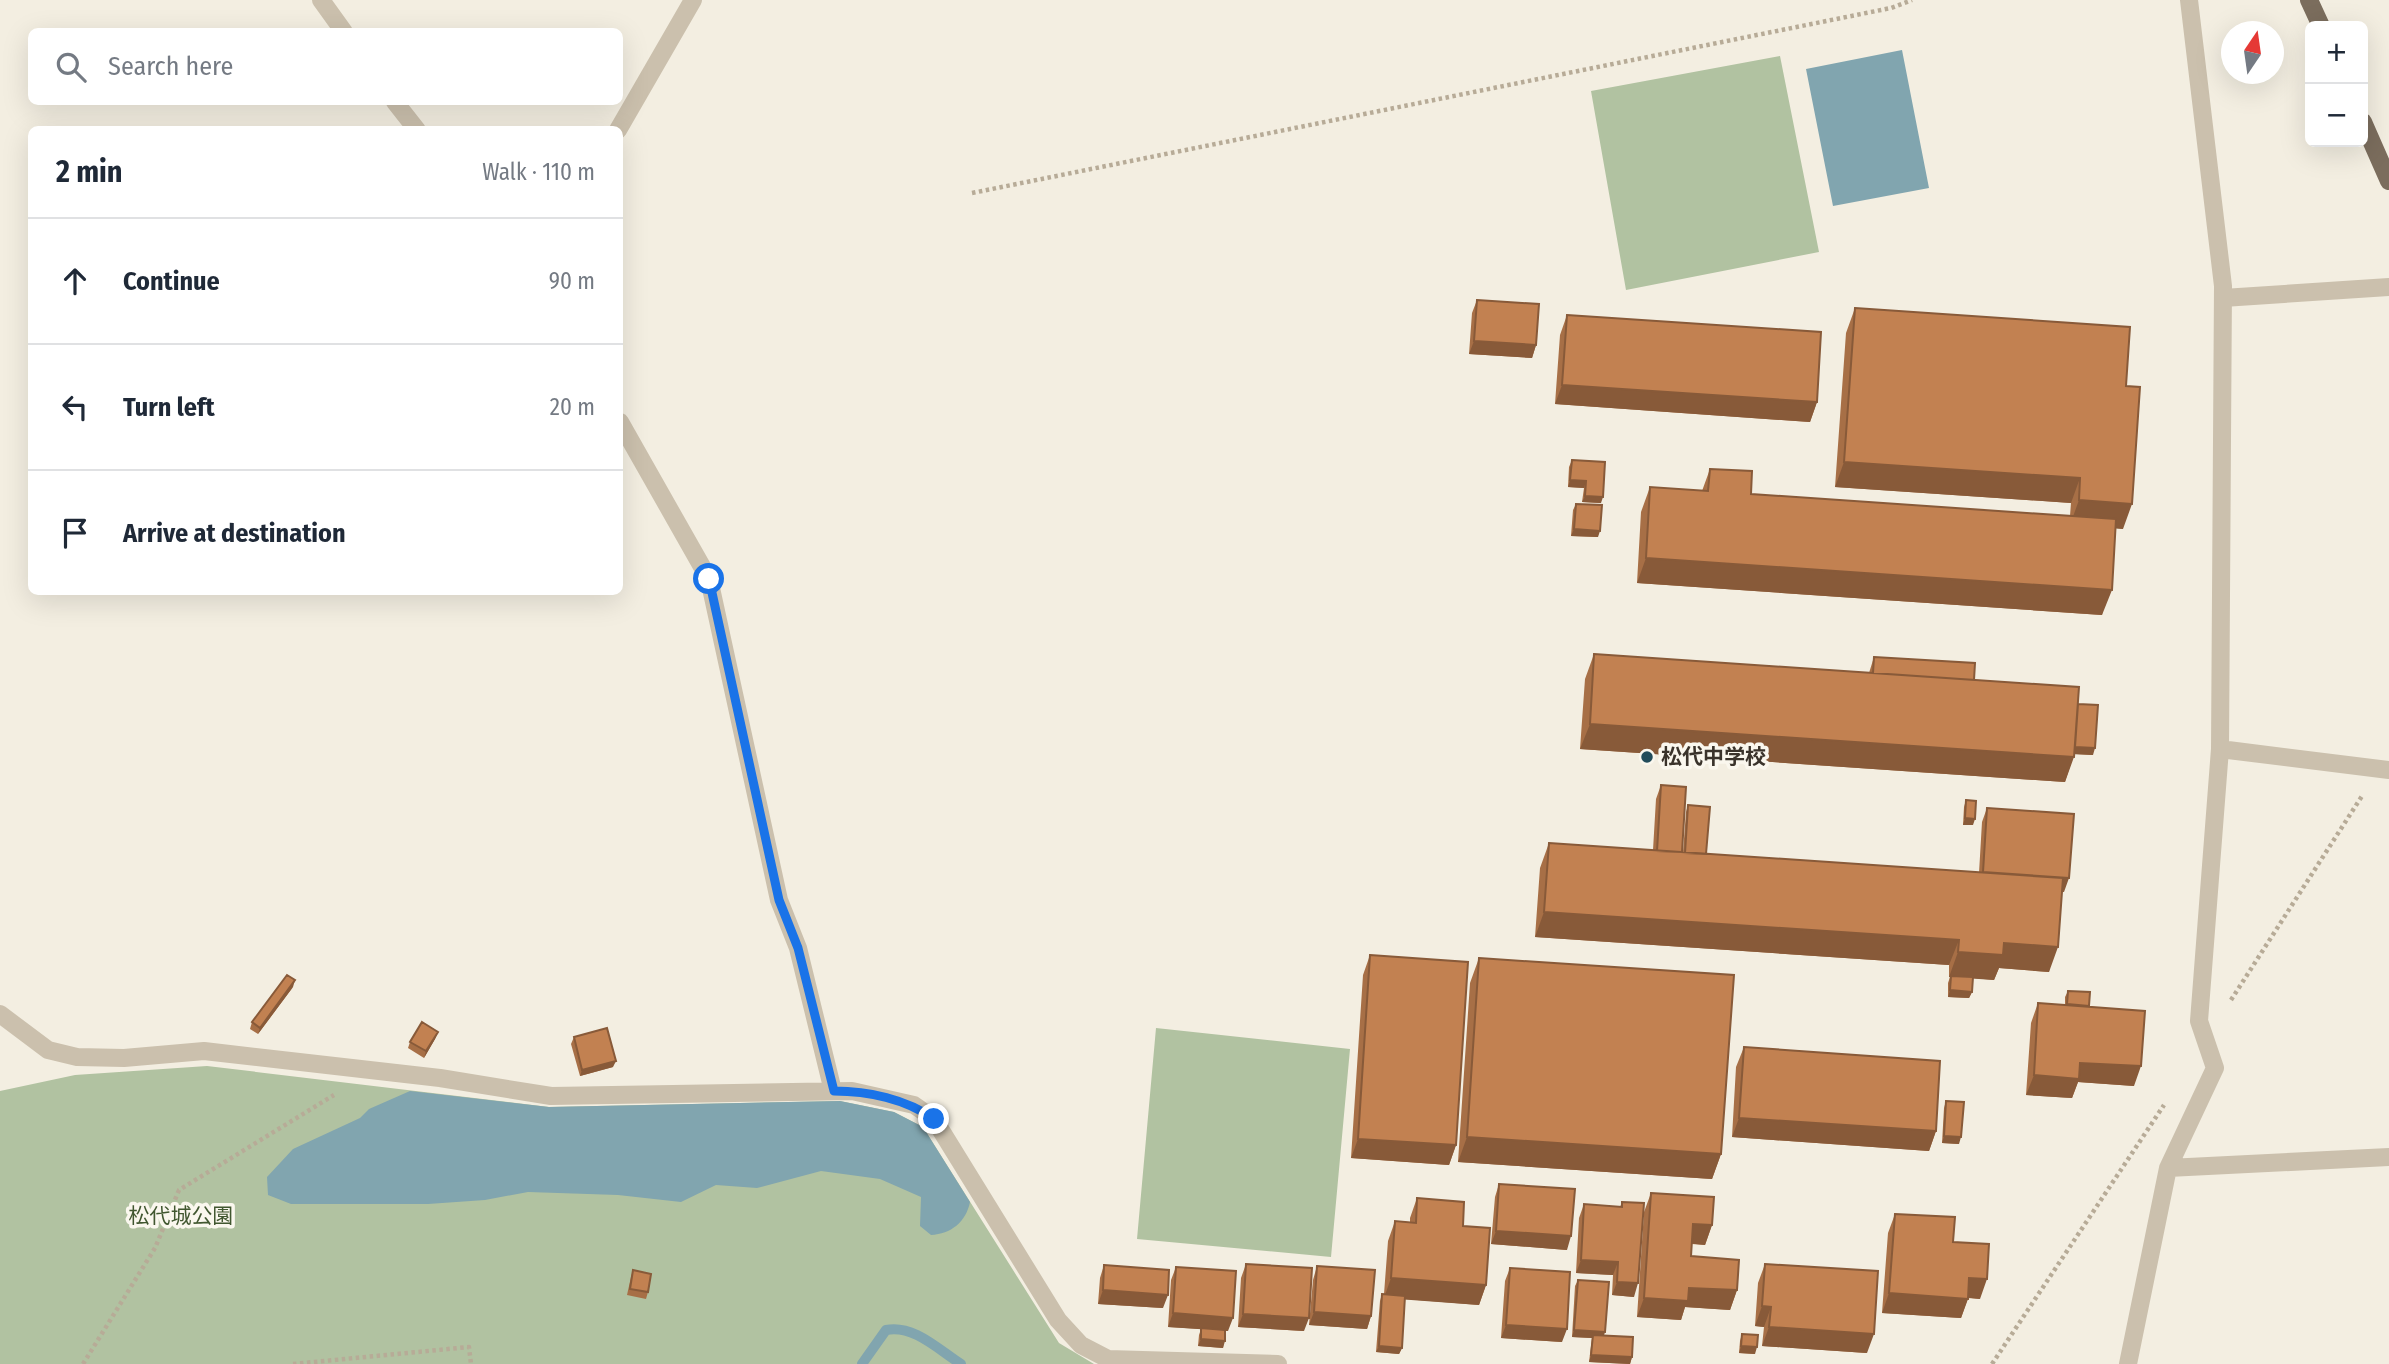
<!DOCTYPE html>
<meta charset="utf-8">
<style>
:root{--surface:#fff;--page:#f6f6f7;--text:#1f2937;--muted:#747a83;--line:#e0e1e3}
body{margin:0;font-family:"Fira Sans Condensed","Noto Sans JP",sans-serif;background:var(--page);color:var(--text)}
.controls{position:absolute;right:21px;top:21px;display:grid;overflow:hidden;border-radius:10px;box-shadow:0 7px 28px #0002}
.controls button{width:63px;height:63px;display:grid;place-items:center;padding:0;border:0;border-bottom:2px solid var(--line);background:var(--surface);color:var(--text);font:35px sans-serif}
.compass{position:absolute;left:2221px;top:21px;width:63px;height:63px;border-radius:50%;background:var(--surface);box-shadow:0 7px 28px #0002;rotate:13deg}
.stop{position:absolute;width:21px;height:21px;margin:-16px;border:5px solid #1a73e8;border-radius:50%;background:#fff}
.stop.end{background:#1a73e8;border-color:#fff;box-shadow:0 2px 7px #0008}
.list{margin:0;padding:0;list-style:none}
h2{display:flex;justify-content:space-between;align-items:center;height:91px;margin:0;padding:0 28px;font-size:30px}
h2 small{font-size:23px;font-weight:400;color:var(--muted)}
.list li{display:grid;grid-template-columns:46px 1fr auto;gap:21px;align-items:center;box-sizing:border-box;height:126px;padding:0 28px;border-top:2px solid var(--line)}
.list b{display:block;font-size:26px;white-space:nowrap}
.list em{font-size:23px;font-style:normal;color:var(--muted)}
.icon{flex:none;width:38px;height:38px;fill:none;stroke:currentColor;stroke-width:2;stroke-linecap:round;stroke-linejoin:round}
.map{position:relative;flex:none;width:2389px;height:1364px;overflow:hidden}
.search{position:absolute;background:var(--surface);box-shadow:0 7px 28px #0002;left:28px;top:28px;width:595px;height:77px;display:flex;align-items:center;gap:18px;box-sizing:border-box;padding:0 24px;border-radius:10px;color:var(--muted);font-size:26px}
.panel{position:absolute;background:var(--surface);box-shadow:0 7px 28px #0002;left:28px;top:126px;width:595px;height:469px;border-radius:10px}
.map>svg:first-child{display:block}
</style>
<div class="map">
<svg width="2389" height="1364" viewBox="0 0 2389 1364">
<rect width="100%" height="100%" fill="#f3eee1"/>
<path fill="#b1c2a1" d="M 1780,56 L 1819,252 L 1626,290 L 1591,91 Z
M 1156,1028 L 1350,1049 L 1331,1257 L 1137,1239 Z
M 207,1066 L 549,1107 L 840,1101 L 894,1112 L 923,1127 L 1059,1343 L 1094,1364 L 0,1364 L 0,1091 L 75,1075 Z"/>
<path fill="#81a5af" d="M 1902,50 L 1929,188 L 1833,206 L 1806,69 Z
M 410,1091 L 549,1107 L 840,1101 L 894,1112 L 923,1127 L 970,1202 C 966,1222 951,1234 931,1235 L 920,1226 L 921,1197 L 880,1179 L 821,1171 L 757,1188 L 716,1185 L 681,1202 L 618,1195 L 528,1192 L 485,1200 L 428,1204 L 291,1204 L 268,1195 L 267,1177 L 293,1149 L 360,1118 L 369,1109 Z"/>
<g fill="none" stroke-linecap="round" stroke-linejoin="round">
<path stroke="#81a5af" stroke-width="10" d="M 862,1364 L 886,1330 C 913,1324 939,1350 961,1364"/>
<path stroke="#b7ab97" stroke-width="4.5" stroke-dasharray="3.5 3.5" stroke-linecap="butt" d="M 972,193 L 1891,8 L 1912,0
M 2231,1000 L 2362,796
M 83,1364 L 155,1248 L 179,1190 L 334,1095
M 293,1364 L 469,1347 L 471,1364
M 1992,1364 L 2164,1105"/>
<path stroke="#cbc0ad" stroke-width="18" d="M 321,0 L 344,32
M 395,102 L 417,130
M 618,130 L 693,0
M 2223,298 L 2389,287
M 620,422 L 709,579 L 779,900 L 798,948 L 833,1091
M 2220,749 L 2389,770
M 0,1014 L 48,1050 L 77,1057 L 124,1058 L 204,1051 L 440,1078 L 551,1096 L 852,1091 L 914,1105 L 934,1119 L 1058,1320 L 1081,1345 L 1108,1359 L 1278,1364
M 2168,1168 L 2389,1157
M 2128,1364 L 2168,1168 L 2215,1068 L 2199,1021 L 2220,749 L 2223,286 L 2189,0"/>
<path stroke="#7b6d5d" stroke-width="18" d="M 2309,0 L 2321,26
M 2363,122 L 2389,181"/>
</g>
<path fill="#a76f46" d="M 1477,300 L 1536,345 L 1532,358 L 1469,354 L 1472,313 Z
M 1855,308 L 2126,386 L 2123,529 L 2116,528 L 2102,615 L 1637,583 L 1641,512 L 1650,487 L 1702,491 L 1710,469 L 1751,494 L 2070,516 L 2071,503 L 1835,487 L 1846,333 Z
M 1567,315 L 1817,402 L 1810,422 L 1555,404 L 1560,335 Z
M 1572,460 L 1601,503 L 1582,502 L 1584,488 L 1568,487 L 1569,467 Z
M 1576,504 L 1598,537 L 1571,536 L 1573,510 Z
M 1594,654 L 1869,673 L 1874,657 L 2078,704 L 2093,755 L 2074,754 L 2065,782 L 1580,749 L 1585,679 Z
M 1661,785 L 1682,852 L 1683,852 L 1686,812 L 1688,805 L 1706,854 L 1979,873 L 1982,822 L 1987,808 L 2064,892 L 2062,891 L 2049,972 L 1999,968 L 1994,980 L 1973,978 L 1972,992 L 1969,998 L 1948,997 L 1948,983 L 1950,977 L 1949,977 L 1949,965 L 1535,937 L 1540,868 L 1549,843 L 1653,850 L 1656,799 Z
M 1966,800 L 1973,825 L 1963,825 L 1964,807 Z
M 1370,955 L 1456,1145 L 1449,1165 L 1351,1158 L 1363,975 Z
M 1479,958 L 1721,1154 L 1712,1179 L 1458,1162 L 1470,983 Z
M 293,987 L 258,1034 L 250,1029 L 252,1022 Z
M 2068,991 L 2089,1007 L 2134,1086 L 2078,1082 L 2072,1098 L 2026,1095 L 2031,1023 L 2038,1003 L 2065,1005 L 2065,997 Z
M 438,1032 L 435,1039 L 424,1058 L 408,1048 L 410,1042 Z
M 574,1037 L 613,1067 L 580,1076 L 571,1044 Z
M 1744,1047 L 1936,1131 L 1929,1151 L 1732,1137 L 1736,1067 Z
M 1946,1101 L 1959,1144 L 1942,1143 L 1944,1108 Z
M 1499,1184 L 1567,1250 L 1491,1244 L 1495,1197 Z
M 1651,1193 L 1712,1225 L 1705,1245 L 1692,1244 L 1691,1256 L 1737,1290 L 1730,1310 L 1685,1307 L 1681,1320 L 1637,1317 L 1644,1212 Z
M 1417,1198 L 1486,1285 L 1479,1305 L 1405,1299 L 1402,1348 L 1399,1354 L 1376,1352 L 1380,1301 L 1382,1294 L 1384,1294 L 1388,1241 L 1395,1221 L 1410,1222 L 1410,1218 Z
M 1622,1202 L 1634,1297 L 1612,1295 L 1613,1275 L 1576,1273 L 1579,1218 L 1584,1204 L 1620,1207 Z
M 1895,1214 L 1953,1242 L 1980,1299 L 1968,1298 L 1961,1318 L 1882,1313 L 1888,1233 Z
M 1246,1264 L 1304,1331 L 1238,1327 L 1241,1278 Z
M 1765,1264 L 1867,1353 L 1762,1346 L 1764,1327 L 1755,1326 L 1758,1283 Z
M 1104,1265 L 1163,1308 L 1098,1304 L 1100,1278 Z
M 1317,1266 L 1371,1316 L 1367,1329 L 1309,1325 L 1313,1280 Z
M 1176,1267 L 1228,1331 L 1225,1331 L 1223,1348 L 1198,1346 L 1199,1335 L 1201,1329 L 1168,1327 L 1171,1280 Z
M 1510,1268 L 1562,1342 L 1501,1338 L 1505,1281 Z
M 633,1270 L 648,1292 L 646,1299 L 627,1295 L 631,1277 Z
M 1578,1280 L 1604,1335 L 1632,1357 L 1630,1364 L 1589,1362 L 1592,1338 L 1572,1337 L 1575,1286 Z
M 1742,1334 L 1755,1354 L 1739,1353 L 1740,1341 Z"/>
<path fill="#885a39" d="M 1474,341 L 1536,345 L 1532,358 L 1469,354 Z
M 1562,385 L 1817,402 L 1810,422 L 1555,404 Z
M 1844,462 L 2080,478 L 2071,503 L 1835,487 Z
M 1570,480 L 1586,481 L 1584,488 L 1568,487 Z
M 1585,496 L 1603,497 L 1601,503 L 1582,502 Z
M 2079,500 L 2132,504 L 2123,529 L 2070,525 Z
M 1574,529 L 1600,531 L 1598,537 L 1571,536 Z
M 1646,558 L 2112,590 L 2102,615 L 1637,583 Z
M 1590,724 L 2074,757 L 2065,782 L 1580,749 Z
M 2075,747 L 2095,748 L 2093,755 L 2072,754 Z
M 1965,818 L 1975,819 L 1973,825 L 1963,825 Z
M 1983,872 L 2069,878 L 2064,892 L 1978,886 Z
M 1544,912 L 1959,940 L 1949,965 L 1535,937 Z
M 2004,943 L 2058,947 L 2049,972 L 1999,968 L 1994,980 L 1949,977 L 1958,952 Z
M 295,980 L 293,987 L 258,1034 L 260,1028 Z
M 1950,990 L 1972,992 L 1969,998 L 1948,997 Z
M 438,1032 L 435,1039 L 424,1058 L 426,1051 Z
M 616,1061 L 613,1067 L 580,1076 L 582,1070 Z
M 2080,1063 L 2141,1066 L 2134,1086 L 2078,1082 L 2072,1098 L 2026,1095 L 2034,1075 Z
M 1739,1118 L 1936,1131 L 1929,1151 L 1732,1137 Z
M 1944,1136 L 1961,1137 L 1959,1144 L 1942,1143 Z
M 1467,1137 L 1721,1154 L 1712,1179 L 1458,1162 Z
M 1358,1139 L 1456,1145 L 1449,1165 L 1351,1158 Z
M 1693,1224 L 1712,1225 L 1705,1245 L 1686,1243 Z
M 1496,1231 L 1571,1236 L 1567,1250 L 1491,1244 Z
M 1581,1260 L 1618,1262 L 1613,1275 L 1576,1273 Z
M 1391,1278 L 1486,1285 L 1479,1305 L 1384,1298 Z
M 1969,1278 L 1987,1279 L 1980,1299 L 1962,1297 Z
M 1617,1282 L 1638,1283 L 1634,1297 L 1612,1295 Z
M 1689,1288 L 1737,1290 L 1730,1310 L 1685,1307 L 1681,1320 L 1637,1317 L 1644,1298 Z
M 1103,1290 L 1168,1295 L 1163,1308 L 1098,1304 Z
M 1889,1293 L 1968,1299 L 1961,1318 L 1882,1313 Z
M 1762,1306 L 1771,1307 L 1764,1327 L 1755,1326 Z
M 1314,1312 L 1371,1316 L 1367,1329 L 1309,1325 Z
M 1173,1313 L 1233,1318 L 1228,1331 L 1168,1327 Z
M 1243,1314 L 1309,1318 L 1304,1331 L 1238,1327 Z
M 1506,1325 L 1567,1329 L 1562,1342 L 1501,1338 Z
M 1769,1327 L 1874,1334 L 1867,1353 L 1762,1346 Z
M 1574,1330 L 1605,1332 L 1603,1339 L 1593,1335 L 1592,1338 L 1572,1337 Z
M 1201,1339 L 1225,1341 L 1223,1348 L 1198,1346 Z
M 1379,1346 L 1402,1348 L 1399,1354 L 1376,1352 Z
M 1741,1346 L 1757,1347 L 1755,1354 L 1739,1353 Z
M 1591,1355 L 1632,1357 L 1630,1364 L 1589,1362 Z"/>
<path fill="#c28151" stroke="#885a39" stroke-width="2" d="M 1477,300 L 1539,304 L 1536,345 L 1474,341 Z
M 1855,308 L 2130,327 L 2126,386 L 2140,387 L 2132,504 L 2079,500 L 2080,478 L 1844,462 Z
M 1567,315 L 1821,332 L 1817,402 L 1562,385 Z
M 1572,460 L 1605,462 L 1603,497 L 1585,496 L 1586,481 L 1570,480 Z
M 1710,469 L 1752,471 L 1751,494 L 2116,519 L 2112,590 L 1646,558 L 1650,487 L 1708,491 Z
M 1576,504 L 1602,505 L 1600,531 L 1574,529 Z
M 1594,654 L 2079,687 L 2074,757 L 1590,724 Z
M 1874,657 L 1975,663 L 1974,680 L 1873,673 Z
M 2078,704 L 2098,705 L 2095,748 L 2075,747 Z
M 1661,785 L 1686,787 L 1682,852 L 1657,851 Z
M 1966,800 L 1976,801 L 1975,819 L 1965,818 Z
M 1688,805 L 1710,807 L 1706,854 L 1685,853 Z
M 1987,808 L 2074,814 L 2069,878 L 1983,872 Z
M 1549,843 L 2063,878 L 2058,947 L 2004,943 L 2003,955 L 1958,952 L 1959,940 L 1544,912 Z
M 1370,955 L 1468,962 L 1456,1145 L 1358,1139 Z
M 1479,958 L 1734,975 L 1721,1154 L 1467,1137 Z
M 287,975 L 295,980 L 260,1028 L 252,1022 Z
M 1951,976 L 1973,977 L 1972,992 L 1950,990 Z
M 2068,991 L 2090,992 L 2089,1006 L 2067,1004 Z
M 2038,1003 L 2145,1011 L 2141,1066 L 2080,1063 L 2079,1079 L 2034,1075 Z
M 422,1022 L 438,1032 L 426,1051 L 410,1042 Z
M 607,1028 L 616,1061 L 582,1070 L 574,1037 Z
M 1744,1047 L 1940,1061 L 1936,1131 L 1739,1118 Z
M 1946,1101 L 1964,1102 L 1961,1137 L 1944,1136 Z
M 1499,1184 L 1575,1189 L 1571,1236 L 1496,1231 Z
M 1651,1193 L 1714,1197 L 1712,1225 L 1693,1224 L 1691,1256 L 1739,1260 L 1737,1290 L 1689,1288 L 1688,1301 L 1644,1298 Z
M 1417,1198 L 1464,1202 L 1463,1226 L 1490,1228 L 1486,1285 L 1391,1278 L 1395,1221 L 1416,1223 Z
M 1622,1202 L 1644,1203 L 1638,1283 L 1617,1282 L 1618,1262 L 1581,1260 L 1584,1204 L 1622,1207 Z
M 1895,1214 L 1955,1217 L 1953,1242 L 1989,1244 L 1987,1279 L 1969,1278 L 1968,1299 L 1889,1293 Z
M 1246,1264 L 1312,1268 L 1309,1318 L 1243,1314 Z
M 1765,1264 L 1878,1271 L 1874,1334 L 1769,1327 L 1771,1307 L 1762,1306 Z
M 1104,1265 L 1169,1270 L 1168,1295 L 1103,1290 Z
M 1317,1266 L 1375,1270 L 1371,1316 L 1314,1312 Z
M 1176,1267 L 1236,1271 L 1233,1318 L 1173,1313 Z
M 1510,1268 L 1570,1272 L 1567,1329 L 1506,1325 Z
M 633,1270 L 651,1274 L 648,1292 L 630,1289 Z
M 1578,1280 L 1609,1282 L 1605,1332 L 1574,1330 Z
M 1382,1294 L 1405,1296 L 1402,1348 L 1379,1346 Z
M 1201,1328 L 1225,1330 L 1225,1341 L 1201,1339 Z
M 1742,1334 L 1758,1335 L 1757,1347 L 1741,1346 Z
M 1593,1335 L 1633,1337 L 1632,1357 L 1591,1355 Z"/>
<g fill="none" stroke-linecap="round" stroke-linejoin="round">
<path stroke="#1a73e8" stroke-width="9" d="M 709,579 L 779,900 L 798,948 L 834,1091 C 868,1091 906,1099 934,1119"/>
</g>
<circle fill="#224c5a" stroke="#faf7ee" stroke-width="2.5" cx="1647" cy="757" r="7"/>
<g text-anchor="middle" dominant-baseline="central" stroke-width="7" stroke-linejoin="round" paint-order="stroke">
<g font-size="21" font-weight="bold" fill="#3a332b" stroke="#faf7ee" text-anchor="start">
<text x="1661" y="757">松代中学校</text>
</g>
<g font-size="21" fill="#415730" stroke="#faf7ee">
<text x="181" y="1216">松代城公園</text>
</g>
</g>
</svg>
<div class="controls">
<button>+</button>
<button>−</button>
</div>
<svg class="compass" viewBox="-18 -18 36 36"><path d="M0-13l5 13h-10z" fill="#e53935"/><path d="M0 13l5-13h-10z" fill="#747a83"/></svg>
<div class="stop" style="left:709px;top:579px"></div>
<div class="stop end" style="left:934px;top:1119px"></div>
<div class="search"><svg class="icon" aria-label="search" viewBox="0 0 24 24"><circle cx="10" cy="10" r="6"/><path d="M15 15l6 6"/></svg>Search here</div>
<section class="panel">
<h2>2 min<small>Walk · 110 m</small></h2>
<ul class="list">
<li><svg class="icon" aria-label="ahead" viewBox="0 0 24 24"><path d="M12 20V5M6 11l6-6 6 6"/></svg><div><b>Continue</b></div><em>90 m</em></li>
<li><svg class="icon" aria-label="left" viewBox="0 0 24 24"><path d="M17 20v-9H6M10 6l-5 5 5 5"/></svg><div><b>Turn left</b></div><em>20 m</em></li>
<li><svg class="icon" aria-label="arrive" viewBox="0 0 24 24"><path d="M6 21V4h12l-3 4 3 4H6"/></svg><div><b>Arrive at destination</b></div></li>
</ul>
</section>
</div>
